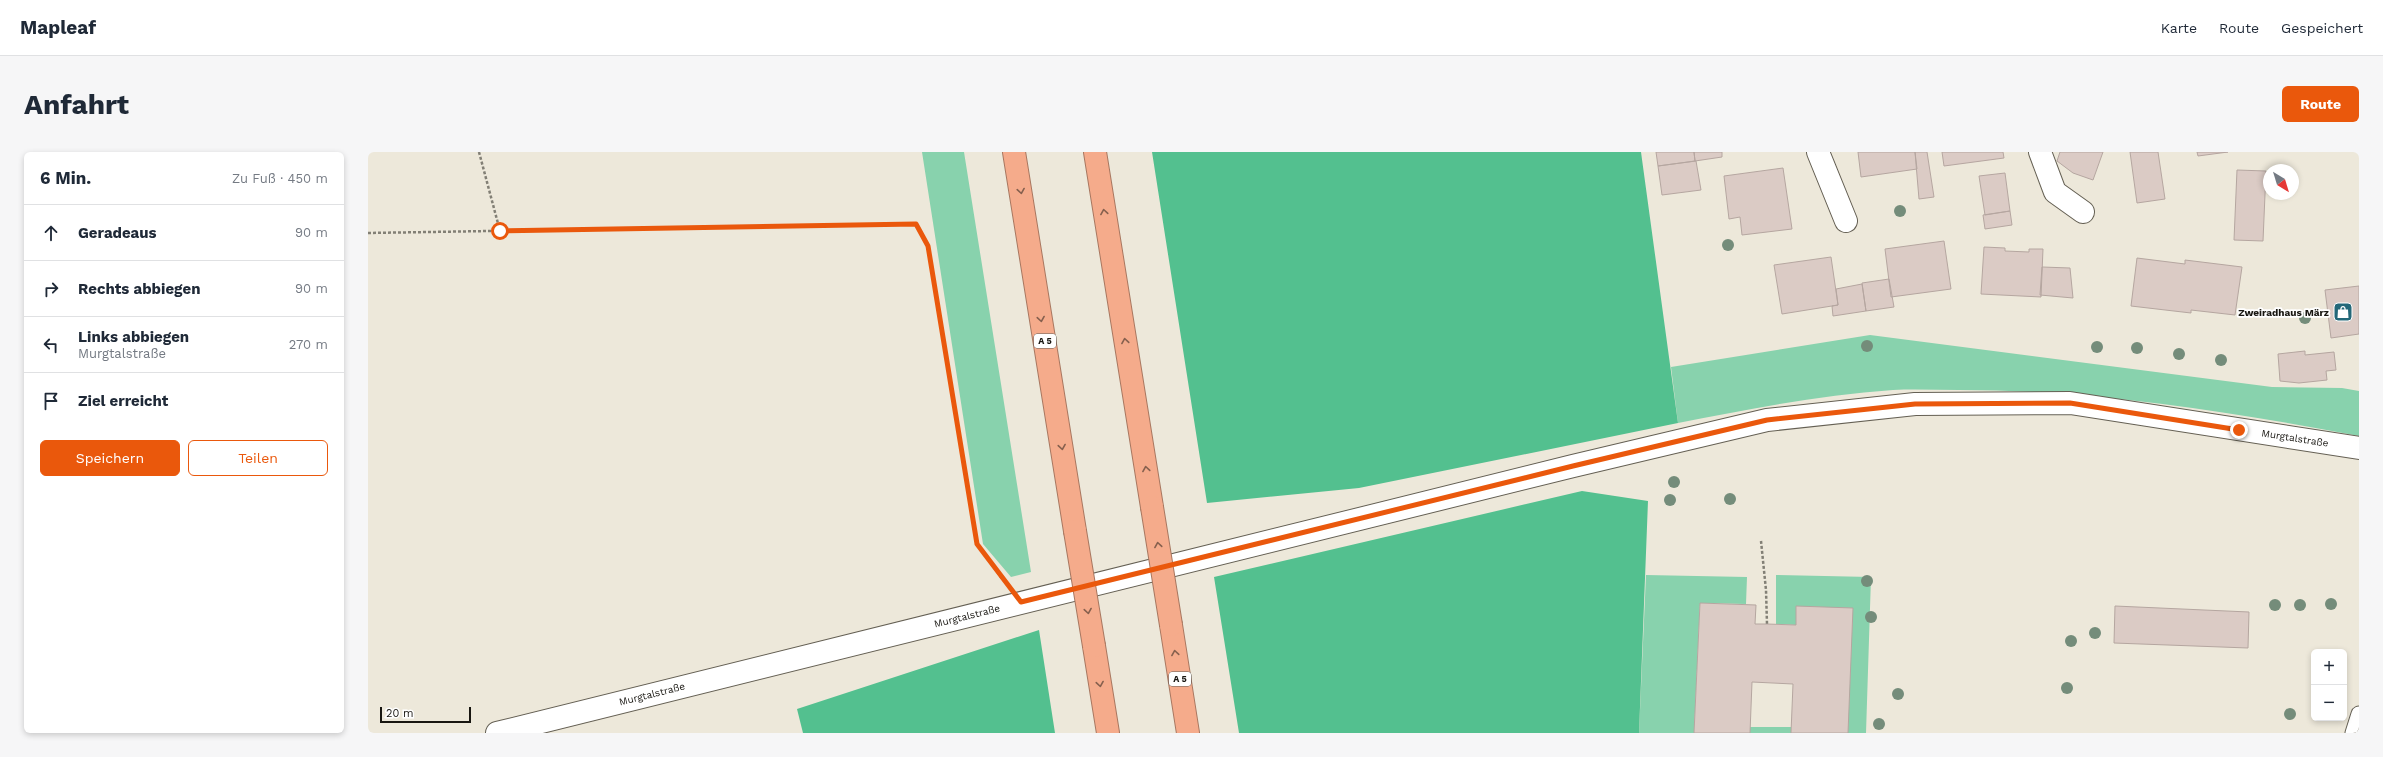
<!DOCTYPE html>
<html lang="de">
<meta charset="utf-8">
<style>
:root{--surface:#fff;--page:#f6f6f7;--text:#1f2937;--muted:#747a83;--line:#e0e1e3;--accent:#ea580c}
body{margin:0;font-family:"Work Sans",sans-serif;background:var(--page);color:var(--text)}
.controls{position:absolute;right:12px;bottom:12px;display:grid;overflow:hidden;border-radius:6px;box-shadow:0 2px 6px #0003}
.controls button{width:36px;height:36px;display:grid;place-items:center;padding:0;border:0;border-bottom:1px solid var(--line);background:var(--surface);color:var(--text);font:20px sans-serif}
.compass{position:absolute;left:1895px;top:12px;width:36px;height:36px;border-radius:50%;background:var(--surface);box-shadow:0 2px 6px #0003;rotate:142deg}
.scale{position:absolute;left:12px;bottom:10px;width:91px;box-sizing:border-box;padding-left:4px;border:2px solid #181611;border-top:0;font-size:11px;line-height:14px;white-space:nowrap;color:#181611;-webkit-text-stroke:3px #fff;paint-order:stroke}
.stop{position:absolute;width:12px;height:12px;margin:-9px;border:3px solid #ea580c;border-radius:50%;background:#fff}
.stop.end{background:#ea580c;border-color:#fff;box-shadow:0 1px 4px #0008}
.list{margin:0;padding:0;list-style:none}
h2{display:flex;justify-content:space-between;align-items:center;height:52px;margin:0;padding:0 16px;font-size:17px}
h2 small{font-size:13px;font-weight:400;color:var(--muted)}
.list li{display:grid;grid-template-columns:26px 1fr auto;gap:12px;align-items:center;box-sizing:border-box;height:56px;padding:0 16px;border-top:1px solid var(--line)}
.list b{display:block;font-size:15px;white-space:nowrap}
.list p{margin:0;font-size:13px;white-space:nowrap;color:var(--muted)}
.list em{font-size:13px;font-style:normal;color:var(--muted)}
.actions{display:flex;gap:8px;padding:12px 16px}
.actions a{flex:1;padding:9px 0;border:1px solid var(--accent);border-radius:6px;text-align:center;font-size:14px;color:var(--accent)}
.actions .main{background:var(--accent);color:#fff}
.icon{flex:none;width:22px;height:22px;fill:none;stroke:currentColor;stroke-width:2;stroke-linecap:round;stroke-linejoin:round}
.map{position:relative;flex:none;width:1991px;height:581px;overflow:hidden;border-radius:6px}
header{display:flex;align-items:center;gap:24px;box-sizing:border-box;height:56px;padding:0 20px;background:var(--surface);border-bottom:1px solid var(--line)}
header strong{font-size:19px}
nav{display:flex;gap:22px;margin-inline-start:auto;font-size:14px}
.intro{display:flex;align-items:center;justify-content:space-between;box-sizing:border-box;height:96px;padding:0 24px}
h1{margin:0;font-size:28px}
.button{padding:10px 18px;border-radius:6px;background:var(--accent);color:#fff;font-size:14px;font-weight:700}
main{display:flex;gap:24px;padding:0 24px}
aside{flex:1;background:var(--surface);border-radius:6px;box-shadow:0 2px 6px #0003}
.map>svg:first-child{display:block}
</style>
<header>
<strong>Mapleaf</strong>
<nav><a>Karte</a><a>Route</a><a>Gespeichert</a></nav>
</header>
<div class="intro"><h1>Anfahrt</h1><a class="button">Route</a></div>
<main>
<aside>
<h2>6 Min.<small>Zu Fuß · 450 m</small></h2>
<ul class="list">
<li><svg class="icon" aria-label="ahead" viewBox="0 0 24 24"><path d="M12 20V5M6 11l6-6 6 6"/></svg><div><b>Geradeaus</b></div><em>90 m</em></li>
<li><svg class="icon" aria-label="right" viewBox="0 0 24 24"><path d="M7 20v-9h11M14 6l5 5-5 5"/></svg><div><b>Rechts abbiegen</b></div><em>90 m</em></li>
<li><svg class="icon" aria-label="left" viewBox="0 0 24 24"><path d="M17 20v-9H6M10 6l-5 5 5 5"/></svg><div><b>Links abbiegen</b><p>Murgtalstraße</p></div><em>270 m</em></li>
<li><svg class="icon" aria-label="arrive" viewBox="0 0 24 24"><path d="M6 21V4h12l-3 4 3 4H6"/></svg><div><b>Ziel erreicht</b></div></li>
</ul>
<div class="actions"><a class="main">Speichern</a><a>Teilen</a></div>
</aside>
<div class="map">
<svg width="1991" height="581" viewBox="0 0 1991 581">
<rect width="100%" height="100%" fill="#ede8da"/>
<path fill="#88d2ad" d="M 554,0 L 596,0 L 663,420 L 643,425 L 615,392 Z
M 1502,183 L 1904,235 L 1974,236 L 1991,239 L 1991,284 C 1859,259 1726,238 1591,238 C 1569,238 1547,237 1525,238 C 1452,243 1381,257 1310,271 L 1303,215 Z
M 1278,423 L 1379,425 L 1378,452 L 1332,451 L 1326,581 L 1271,581 Z
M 1408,423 L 1503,425 L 1498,581 L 1480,581 L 1428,455 L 1428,473 L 1408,472 Z
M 1382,575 L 1423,575 L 1423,581 L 1382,581 Z"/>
<path fill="#53c08f" d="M 784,0 L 1273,0 L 1310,271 L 991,336 L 839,351 Z
M 1214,339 L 1280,349 L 1271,581 L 871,581 L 846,425 Z
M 671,478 L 687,581 L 435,581 L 429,557 Z"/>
<path fill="#dbcbc5" stroke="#b5a6a0" d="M 1288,0 L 1326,0 L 1327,9 L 1290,14 Z
M 1326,0 L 1354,0 L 1354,5 L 1327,9 Z
M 1490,0 L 1547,0 L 1549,17 L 1493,25 Z
M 1547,0 L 1559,0 L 1566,45 L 1551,47 Z
M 1574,0 L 1635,0 L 1636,6 L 1576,14 Z
M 1692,0 L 1735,0 L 1725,28 L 1705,21 L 1689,9 Z
M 1762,0 L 1790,0 L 1797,47 L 1769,51 Z
M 1829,0 L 1860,0 L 1830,4 Z
M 1328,9 L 1333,38 L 1294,43 L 1290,14 Z
M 1415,16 L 1424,77 L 1374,83 L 1372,65 L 1361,67 L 1356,24 Z
M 1869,18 L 1898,19 L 1895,89 L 1866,88 Z
M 1637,21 L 1642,59 L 1617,63 L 1611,24 Z
M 1642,59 L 1644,73 L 1617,77 L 1615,63 Z
M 1576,89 L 1583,137 L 1523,145 L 1517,97 Z
M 1616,95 L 1637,96 L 1637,99 L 1661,100 L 1661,97 L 1675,97 L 1673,145 L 1613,142 Z
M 1463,105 L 1470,153 L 1414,162 L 1406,113 Z
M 1769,106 L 1817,112 L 1817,108 L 1874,115 L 1867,163 L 1823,158 L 1823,161 L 1763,154 Z
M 1674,115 L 1702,116 L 1705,146 L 1672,143 Z
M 1521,127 L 1526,155 L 1498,159 L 1494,131 Z
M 1494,132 L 1498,159 L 1465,164 L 1464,154 L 1470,153 L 1468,137 Z
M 1991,134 L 1991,182 L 1963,186 L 1957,138 Z
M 1937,199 L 1937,203 L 1966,200 L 1968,218 L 1958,219 L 1959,228 L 1931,231 L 1912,229 L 1910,202 Z
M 1332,451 L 1388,453 L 1387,472 L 1399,472 L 1428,473 L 1428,454 L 1485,456 L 1480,581 L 1423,581 L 1425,532 L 1384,530 L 1382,581 L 1326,581 Z
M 1747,454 L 1881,460 L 1880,496 L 1746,491 Z"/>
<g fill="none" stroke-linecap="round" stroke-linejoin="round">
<g stroke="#656054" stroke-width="17">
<path id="lane" d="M 1985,581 L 1991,562"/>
</g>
<g stroke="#656054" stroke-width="24">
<path id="street" d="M 1450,0 L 1478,69
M 1672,0 L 1687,40 L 1715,60"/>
</g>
<g stroke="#656054" stroke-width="24">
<path id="secondary" d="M 129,581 L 1205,314 L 1399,268 L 1547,252 L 1702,251 L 1991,296"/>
</g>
<g stroke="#a87760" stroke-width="24">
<path id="highway" d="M 646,0 L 707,379
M 727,0 L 784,355
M 803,473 L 820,581
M 726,494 L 740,581"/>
</g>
<path stroke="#827f75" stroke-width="2.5" stroke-dasharray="3 2" stroke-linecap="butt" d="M 111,0 L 132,79
M 0,81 L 548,72 L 560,95 L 609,392 L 635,428
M 1393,389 L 1398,438 L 1399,472"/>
<use href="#lane" stroke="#fff" stroke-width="15"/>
<use href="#street" stroke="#fff" stroke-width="22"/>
<use href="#secondary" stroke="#fff" stroke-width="22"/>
<use href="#highway" stroke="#f5ab8b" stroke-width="22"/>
<g stroke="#a87760" stroke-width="24" stroke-linecap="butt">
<path id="highway-bridge" d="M 784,355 L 803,473
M 707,379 L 726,494"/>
</g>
<use href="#highway-bridge" stroke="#f5ab8b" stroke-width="22"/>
</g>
<g fill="#748c7a">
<circle cx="1532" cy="59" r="6"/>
<circle cx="1360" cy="93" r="6"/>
<circle cx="1937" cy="166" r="6"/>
<circle cx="1499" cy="194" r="6"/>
<circle cx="1729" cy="195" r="6"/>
<circle cx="1769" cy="196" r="6"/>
<circle cx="1811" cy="202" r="6"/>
<circle cx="1853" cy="208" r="6"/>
<circle cx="1306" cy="330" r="6"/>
<circle cx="1362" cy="347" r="6"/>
<circle cx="1302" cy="348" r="6"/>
<circle cx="1499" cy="429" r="6"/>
<circle cx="1963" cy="452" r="6"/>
<circle cx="1907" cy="453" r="6"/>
<circle cx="1932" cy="453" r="6"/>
<circle cx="1503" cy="465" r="6"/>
<circle cx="1727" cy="481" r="6"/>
<circle cx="1703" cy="489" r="6"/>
<circle cx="1699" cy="536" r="6"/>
<circle cx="1530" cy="542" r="6"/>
<circle cx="1922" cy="562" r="6"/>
<circle cx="1511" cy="572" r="6"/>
</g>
<defs><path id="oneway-chevron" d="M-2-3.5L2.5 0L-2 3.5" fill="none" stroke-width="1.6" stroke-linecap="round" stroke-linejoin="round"/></defs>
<g stroke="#86604e">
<use href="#oneway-chevron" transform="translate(653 39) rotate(81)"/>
<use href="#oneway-chevron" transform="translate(736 60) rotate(-99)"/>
<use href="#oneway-chevron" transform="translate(673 167) rotate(81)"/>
<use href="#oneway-chevron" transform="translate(757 189) rotate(-99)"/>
<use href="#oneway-chevron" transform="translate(694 295) rotate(81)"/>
<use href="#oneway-chevron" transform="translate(778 317) rotate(-99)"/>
<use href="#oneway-chevron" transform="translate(790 393) rotate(-99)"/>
<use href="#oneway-chevron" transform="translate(720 459) rotate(81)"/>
<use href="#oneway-chevron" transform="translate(807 501) rotate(-99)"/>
<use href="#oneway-chevron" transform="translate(732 532) rotate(81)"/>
</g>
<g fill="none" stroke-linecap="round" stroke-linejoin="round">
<path stroke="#ea580c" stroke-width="5" d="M 132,79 L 548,72 L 560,94 L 609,392 L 653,450 L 1205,314 L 1399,268 L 1547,252 L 1702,251 L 1871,278"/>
</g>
<defs>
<g id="shop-square" transform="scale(1)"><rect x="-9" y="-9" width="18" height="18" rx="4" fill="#246879" stroke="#fff"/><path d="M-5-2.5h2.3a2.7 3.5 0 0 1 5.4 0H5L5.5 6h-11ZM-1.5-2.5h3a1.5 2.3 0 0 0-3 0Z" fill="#fff"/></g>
</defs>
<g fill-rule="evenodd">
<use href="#shop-square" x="1975" y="160"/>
</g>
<g text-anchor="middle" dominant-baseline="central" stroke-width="3.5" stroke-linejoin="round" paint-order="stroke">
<g fill="#fff" stroke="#5d5c58" stroke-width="1">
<rect x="666" y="182" width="22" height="14" rx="3"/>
<rect x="801" y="520" width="22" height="14" rx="3"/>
</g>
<g font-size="9" font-weight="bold" fill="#181611">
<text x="677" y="189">A 5</text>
<text x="812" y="527">A 5</text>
</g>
<g font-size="10" font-weight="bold" fill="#181611" stroke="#fff" text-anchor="end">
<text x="1961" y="160">Zweiradhaus März</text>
</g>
<g font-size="10" fill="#181611" stroke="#fff">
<text transform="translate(1927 286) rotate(9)">Murgtalstraße</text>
<text transform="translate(599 464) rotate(-14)">Murgtalstraße</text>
<text transform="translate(284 542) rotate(-14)">Murgtalstraße</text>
</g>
</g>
</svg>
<div class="controls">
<button>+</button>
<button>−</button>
</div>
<svg class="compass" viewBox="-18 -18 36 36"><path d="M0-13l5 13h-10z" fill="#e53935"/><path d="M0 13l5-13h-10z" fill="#747a83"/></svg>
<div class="scale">20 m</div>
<div class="stop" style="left:132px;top:79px"></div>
<div class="stop end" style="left:1871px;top:278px"></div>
</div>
</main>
